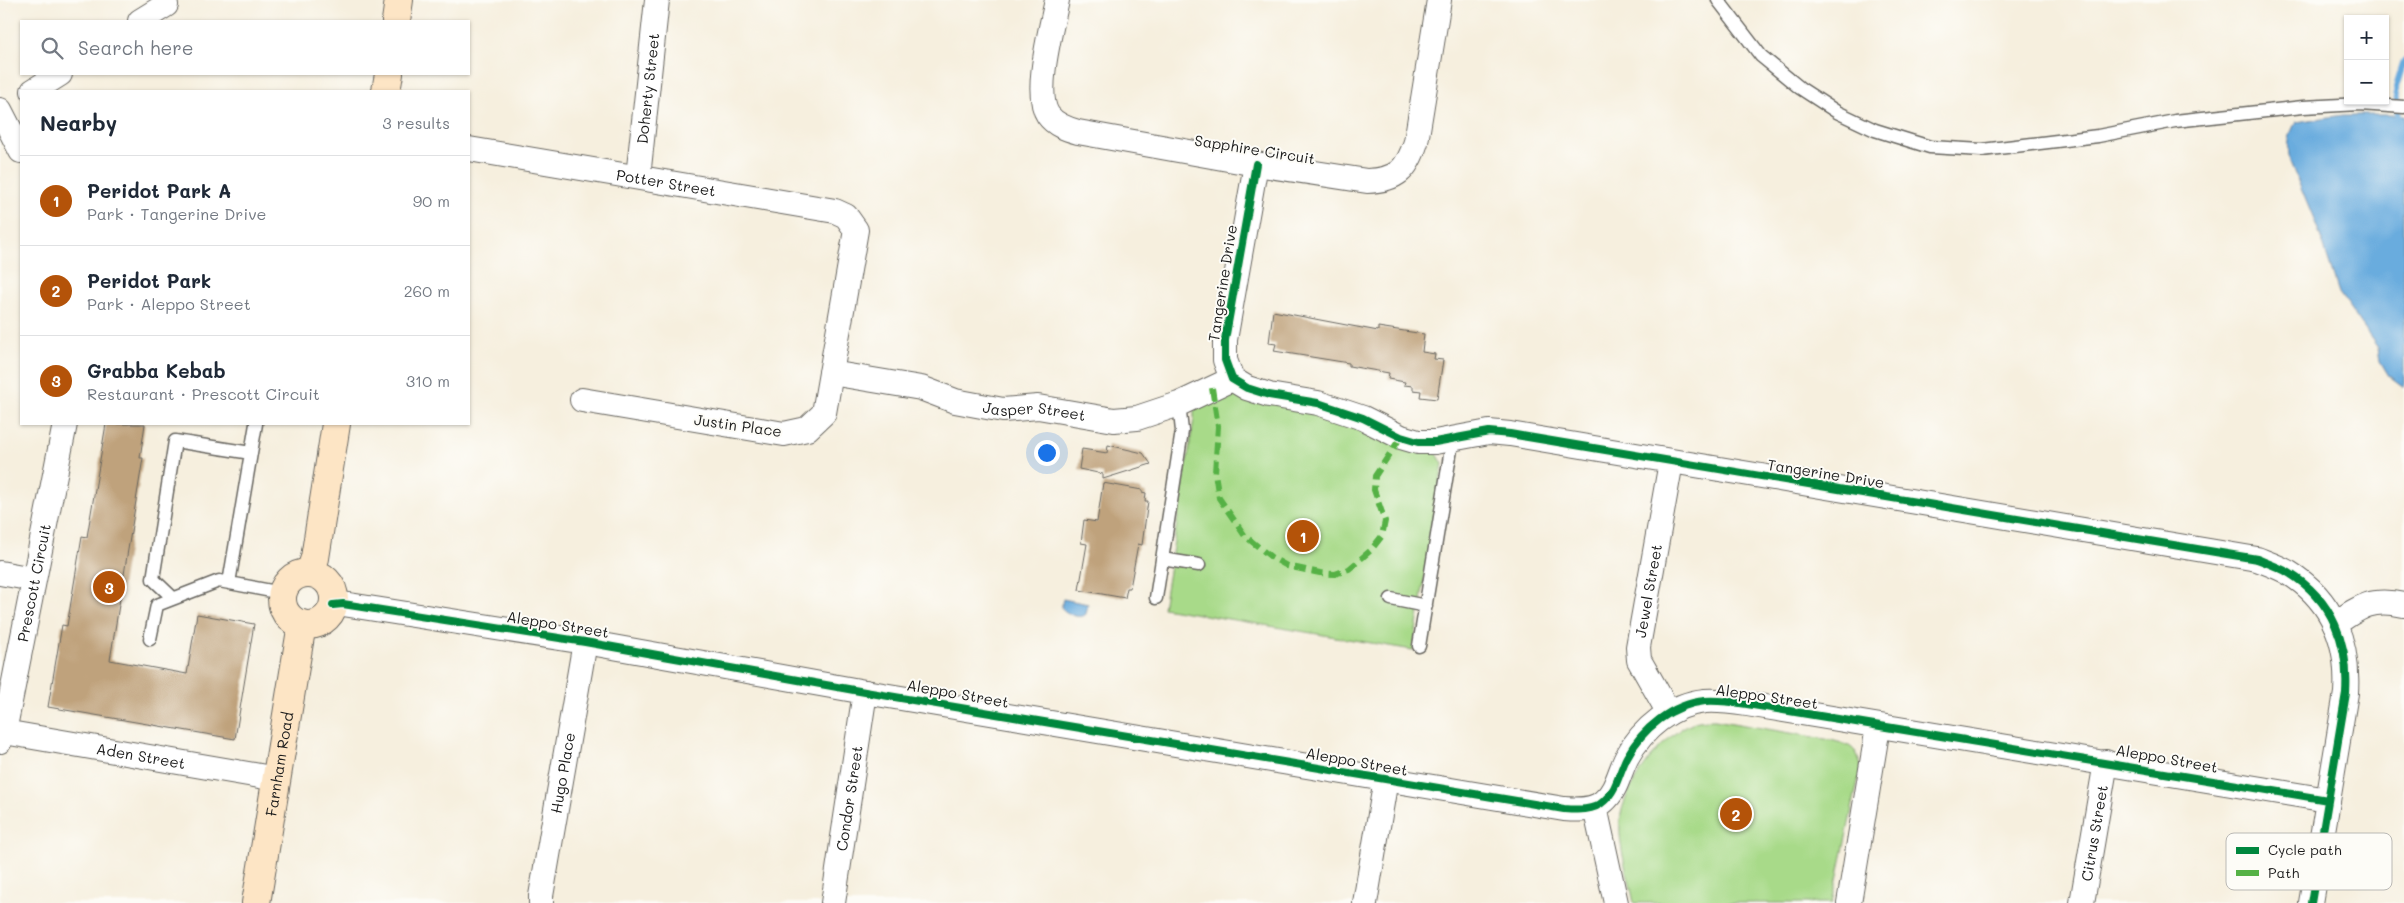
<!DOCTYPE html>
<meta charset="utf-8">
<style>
:root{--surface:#fff;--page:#f6f6f7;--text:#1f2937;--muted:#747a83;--line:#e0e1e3;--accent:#b45309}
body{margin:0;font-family:Mali,sans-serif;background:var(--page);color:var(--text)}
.controls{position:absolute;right:15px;top:15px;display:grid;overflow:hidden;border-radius:0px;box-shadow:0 1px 4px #0004}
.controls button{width:45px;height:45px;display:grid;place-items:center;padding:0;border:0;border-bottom:1px solid var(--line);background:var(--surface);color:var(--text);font:25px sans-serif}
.you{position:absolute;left:1046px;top:452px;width:18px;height:18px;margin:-12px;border:4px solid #fff;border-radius:50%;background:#1a73e8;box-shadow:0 0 0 8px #1a73e833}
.badge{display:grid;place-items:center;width:32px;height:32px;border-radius:50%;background:var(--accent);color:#fff;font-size:16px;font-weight:700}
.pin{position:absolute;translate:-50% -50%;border:2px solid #fff;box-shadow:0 1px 5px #0006}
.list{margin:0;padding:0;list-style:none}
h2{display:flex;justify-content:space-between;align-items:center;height:65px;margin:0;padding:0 20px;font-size:21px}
h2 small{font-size:16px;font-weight:400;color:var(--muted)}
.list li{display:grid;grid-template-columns:32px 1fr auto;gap:15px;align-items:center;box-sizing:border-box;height:90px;padding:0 20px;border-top:1px solid var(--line)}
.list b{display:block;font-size:19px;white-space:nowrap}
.list p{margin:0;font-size:16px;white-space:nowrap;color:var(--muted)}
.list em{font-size:16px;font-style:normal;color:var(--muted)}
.icon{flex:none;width:28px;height:28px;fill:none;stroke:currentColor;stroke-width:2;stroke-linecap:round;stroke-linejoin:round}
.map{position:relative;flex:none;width:2404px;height:903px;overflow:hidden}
.search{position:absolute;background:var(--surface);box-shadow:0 1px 4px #0004;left:20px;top:20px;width:450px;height:55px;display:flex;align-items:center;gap:12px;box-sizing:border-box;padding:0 18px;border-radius:0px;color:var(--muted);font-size:19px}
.panel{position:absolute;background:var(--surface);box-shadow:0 1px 4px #0004;left:20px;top:90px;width:450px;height:335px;border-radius:0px}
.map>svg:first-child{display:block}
</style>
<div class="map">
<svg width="2404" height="903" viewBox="0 0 2404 903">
<rect width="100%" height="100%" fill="#fdfcf7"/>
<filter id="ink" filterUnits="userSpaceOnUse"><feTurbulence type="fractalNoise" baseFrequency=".02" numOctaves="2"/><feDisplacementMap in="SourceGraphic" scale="10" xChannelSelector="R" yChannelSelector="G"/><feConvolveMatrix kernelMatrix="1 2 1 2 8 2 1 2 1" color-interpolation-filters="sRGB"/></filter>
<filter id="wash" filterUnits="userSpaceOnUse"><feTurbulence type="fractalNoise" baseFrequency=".0096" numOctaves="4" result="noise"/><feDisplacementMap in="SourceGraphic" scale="20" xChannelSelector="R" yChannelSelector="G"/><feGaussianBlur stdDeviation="1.12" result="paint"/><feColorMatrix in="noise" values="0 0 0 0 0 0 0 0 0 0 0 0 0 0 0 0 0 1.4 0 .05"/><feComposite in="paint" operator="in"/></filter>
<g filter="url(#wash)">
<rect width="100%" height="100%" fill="#f6efde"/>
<path fill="#a8da89" stroke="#627b52" d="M 1227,392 L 1293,407 L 1436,452 L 1443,464 L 1413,650 L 1163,608 L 1194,419 L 1194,405 Z
M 1715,720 L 1831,740 C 1849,745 1857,746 1861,767 L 1832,903 L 1634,903 C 1629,876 1618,849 1620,821 C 1622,788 1663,735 1692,723 C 1699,720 1708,720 1715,720 Z"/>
<path fill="#69acde" stroke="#42647d" d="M 2343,115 L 2404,115 L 2404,387 L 2389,376 L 2380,361 L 2378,348 L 2339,293 L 2319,232 L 2290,162 C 2287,146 2288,135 2296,122 Z
M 1063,599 L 1088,604 L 1086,614 C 1080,620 1066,614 1061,607 Z"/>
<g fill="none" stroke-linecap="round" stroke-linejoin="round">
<path stroke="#69acde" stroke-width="6" d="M 2398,122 L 2396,87 L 2404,61"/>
</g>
<g id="blocks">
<path fill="#bfa27c" d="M 1273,311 L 1378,331 L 1378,327 L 1424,334 L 1422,352 L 1435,354 L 1434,359 L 1443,360 L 1437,399 L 1420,397 L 1421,391 L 1413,390 L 1413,386 L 1404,385 L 1405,382 L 1388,379 L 1389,373 L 1349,366 L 1349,363 L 1274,351 L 1276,344 L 1269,343 Z
M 106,424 L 145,424 L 140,458 L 143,458 L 110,660 L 187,674 L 197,614 L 254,624 L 235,739 L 48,707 L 62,625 L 67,626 L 82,536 L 87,537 Z
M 1108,445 L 1143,453 L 1151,464 L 1103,479 L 1103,474 L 1079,469 L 1082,449 L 1107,453 Z
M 1103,483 L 1142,490 L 1142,492 L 1146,493 L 1145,501 L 1148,501 L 1142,545 L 1138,544 L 1130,588 L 1127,588 L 1125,598 L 1079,590 L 1087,544 L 1081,543 L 1084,520 L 1097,522 Z"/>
</g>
</g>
<g filter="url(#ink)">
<use href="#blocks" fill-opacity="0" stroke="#686660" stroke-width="1"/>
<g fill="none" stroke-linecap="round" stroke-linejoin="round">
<g stroke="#686660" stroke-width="15">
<path id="lane" d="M 1718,0 L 1761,56 L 1800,88 L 1837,112 L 1875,130 L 1930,147 L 1982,150 L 2098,136 L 2175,121 L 2303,107 L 2360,104 L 2404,107
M 251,453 L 256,424
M 1162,559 L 1199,565
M 173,598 L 153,579 L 175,441 L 251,453 L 229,583
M 1156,598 L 1182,431 L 1179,404
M 1391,599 L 1426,606
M 150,639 L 157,605 L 219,581 L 282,593
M 1419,646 L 1453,437"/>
</g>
<g stroke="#686660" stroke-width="26">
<g id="street">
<path d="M 1057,0 C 1052,26 1033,93 1048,115 C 1055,125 1067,129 1078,132 L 1256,164 L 1367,181 C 1397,180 1407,170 1416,142 L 1439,0"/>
<path d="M 140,21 L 166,5"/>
<path d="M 33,91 L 60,74"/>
<path d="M 0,110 L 21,151"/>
<path id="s1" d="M 469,149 L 835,211 L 846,216 L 856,230 L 824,413 L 807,429 L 784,434 L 582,400"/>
<path d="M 1256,164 L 1225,340 L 1225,360 L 1232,379 L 1247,388 L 1269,395 L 1318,403 L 1363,418 L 1401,437 L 1418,442 L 1435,442 L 1489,432 L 1510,434 L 2257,559 C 2267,563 2279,567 2289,573 C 2333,600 2349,644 2346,693 L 2311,903"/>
<path id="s2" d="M 638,177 L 657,0"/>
<path id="s3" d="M 831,373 L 921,388 L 955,401 L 1003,410 L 1038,407 L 1114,420 L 1137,418 L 1179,404 L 1232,379"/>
<path d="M 0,573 L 33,579"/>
<path d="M 333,605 L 343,604 L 585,642 L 865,692 L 1564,809 C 1577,810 1594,811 1604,801 C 1617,790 1619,772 1627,757 C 1642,729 1672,704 1705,701 C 1719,700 1733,702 1747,704 L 2328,800"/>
<path d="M 2335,624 C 2361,606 2371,598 2404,605"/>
<path id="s4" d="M 1669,713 L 1639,660 L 1638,647 L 1671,462"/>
<path id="s5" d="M 4,732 L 277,779"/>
<path id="s6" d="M 0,741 L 4,732 L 65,424"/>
<path d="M 1595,807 L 1616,903"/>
<path id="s7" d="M 541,903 L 541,896 L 585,642"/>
<path id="s8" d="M 833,903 L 865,692"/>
<path d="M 1365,903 L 1386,779"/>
<path d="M 1849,903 L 1878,727"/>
<path id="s9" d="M 2082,903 L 2106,762"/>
</g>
</g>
<g stroke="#686660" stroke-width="30">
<g id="secondary">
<path d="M 396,21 L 399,0"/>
<path d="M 386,91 L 389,74"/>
<path d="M 310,573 L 315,558 L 336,424"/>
<circle cx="308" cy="599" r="26"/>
<path id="s10" d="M 256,903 L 302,624"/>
</g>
</g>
<use href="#lane" stroke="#fff" stroke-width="12"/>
<use href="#street" stroke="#fff" stroke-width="24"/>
<use href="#secondary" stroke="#fde5c5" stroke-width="28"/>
<path stroke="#55b145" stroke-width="6" stroke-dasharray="12 6" stroke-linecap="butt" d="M 1212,388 L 1218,426 L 1215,473 L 1219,498 L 1245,536 L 1271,557 L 1287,566 L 1320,573 L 1335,574 L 1349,569 L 1371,550 L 1382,536 L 1385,521 L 1374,490 L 1375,476 L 1401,437"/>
<g stroke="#fdfcf7" stroke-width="11">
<path id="cycleway" d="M 1256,164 L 1225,340 L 1225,360 L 1232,379 L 1247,388 L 1269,395 L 1318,403 L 1363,418 L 1401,437 L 1418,442 L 1435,442 L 1489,432 L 1510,434 L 2257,559 C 2267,563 2279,567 2289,573 C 2333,600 2349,644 2346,693 L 2311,903
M 333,605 L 343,604 L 585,642 L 865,692 L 1564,809 C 1577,810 1594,811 1604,801 C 1617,790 1619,772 1627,757 C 1642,729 1672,704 1705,701 C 1719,700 1733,702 1747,704 L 2328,800"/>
</g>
<use href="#cycleway" stroke="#00873e" stroke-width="8"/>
</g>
</g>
<g text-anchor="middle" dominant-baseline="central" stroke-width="4" stroke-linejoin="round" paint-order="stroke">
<g font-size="15" fill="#1c1c1c" stroke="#fdfcf7">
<text stroke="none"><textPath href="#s2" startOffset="89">Doherty Street</textPath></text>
<text transform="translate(1255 149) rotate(9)">Sapphire Circuit</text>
<text stroke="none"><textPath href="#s1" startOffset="200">Potter Street</textPath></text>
<text transform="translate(1222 283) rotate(-81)">Tangerine Drive</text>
<text stroke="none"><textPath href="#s3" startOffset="208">Jasper Street</textPath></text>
<text transform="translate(738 425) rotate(8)">Justin Place</text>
<text transform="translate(1826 473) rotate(9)">Tangerine Drive</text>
<text stroke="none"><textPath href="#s6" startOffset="162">Prescott Circuit</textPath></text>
<text stroke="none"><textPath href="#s4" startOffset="131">Jewel Street</textPath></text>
<text transform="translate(558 624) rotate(9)">Aleppo Street</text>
<text transform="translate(958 693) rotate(10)">Aleppo Street</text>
<text transform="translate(1767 696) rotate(8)">Aleppo Street</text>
<text stroke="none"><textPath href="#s5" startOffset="139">Aden Street</textPath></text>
<text transform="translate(2167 758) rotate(10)">Aleppo Street</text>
<text transform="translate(1357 761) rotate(10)">Aleppo Street</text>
<text stroke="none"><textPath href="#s10" startOffset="141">Farnham Road</textPath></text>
<text stroke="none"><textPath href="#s7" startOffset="132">Hugo Place</textPath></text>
<text stroke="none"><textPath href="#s8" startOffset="106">Condor Street</textPath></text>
<text stroke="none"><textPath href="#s9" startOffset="71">Citrus Street</textPath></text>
</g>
</g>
<rect x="2226" y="833" width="166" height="57" rx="8" fill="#fdfcf7" stroke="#bab9b5" stroke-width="1"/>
<rect x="2236" y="847" width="23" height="7" fill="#00873e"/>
<rect x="2236" y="870" width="23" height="6" fill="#55b145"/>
<g font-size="14" fill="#1c1c1c">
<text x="2268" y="855">Cycle path</text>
<text x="2268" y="878">Path</text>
</g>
</svg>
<div class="controls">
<button>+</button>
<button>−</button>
</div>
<div class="you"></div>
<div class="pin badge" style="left:1303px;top:536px">1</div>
<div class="pin badge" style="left:1736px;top:814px">2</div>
<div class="pin badge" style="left:109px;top:587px">3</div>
<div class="search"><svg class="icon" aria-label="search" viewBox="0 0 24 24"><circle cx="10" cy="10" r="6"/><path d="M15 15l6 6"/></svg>Search here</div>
<section class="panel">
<h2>Nearby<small>3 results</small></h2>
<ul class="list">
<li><span class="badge">1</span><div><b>Peridot Park A</b><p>Park · Tangerine Drive</p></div><em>90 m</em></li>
<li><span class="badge">2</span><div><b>Peridot Park</b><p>Park · Aleppo Street</p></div><em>260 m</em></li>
<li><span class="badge">3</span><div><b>Grabba Kebab</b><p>Restaurant · Prescott Circuit</p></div><em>310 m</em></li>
</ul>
</section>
</div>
